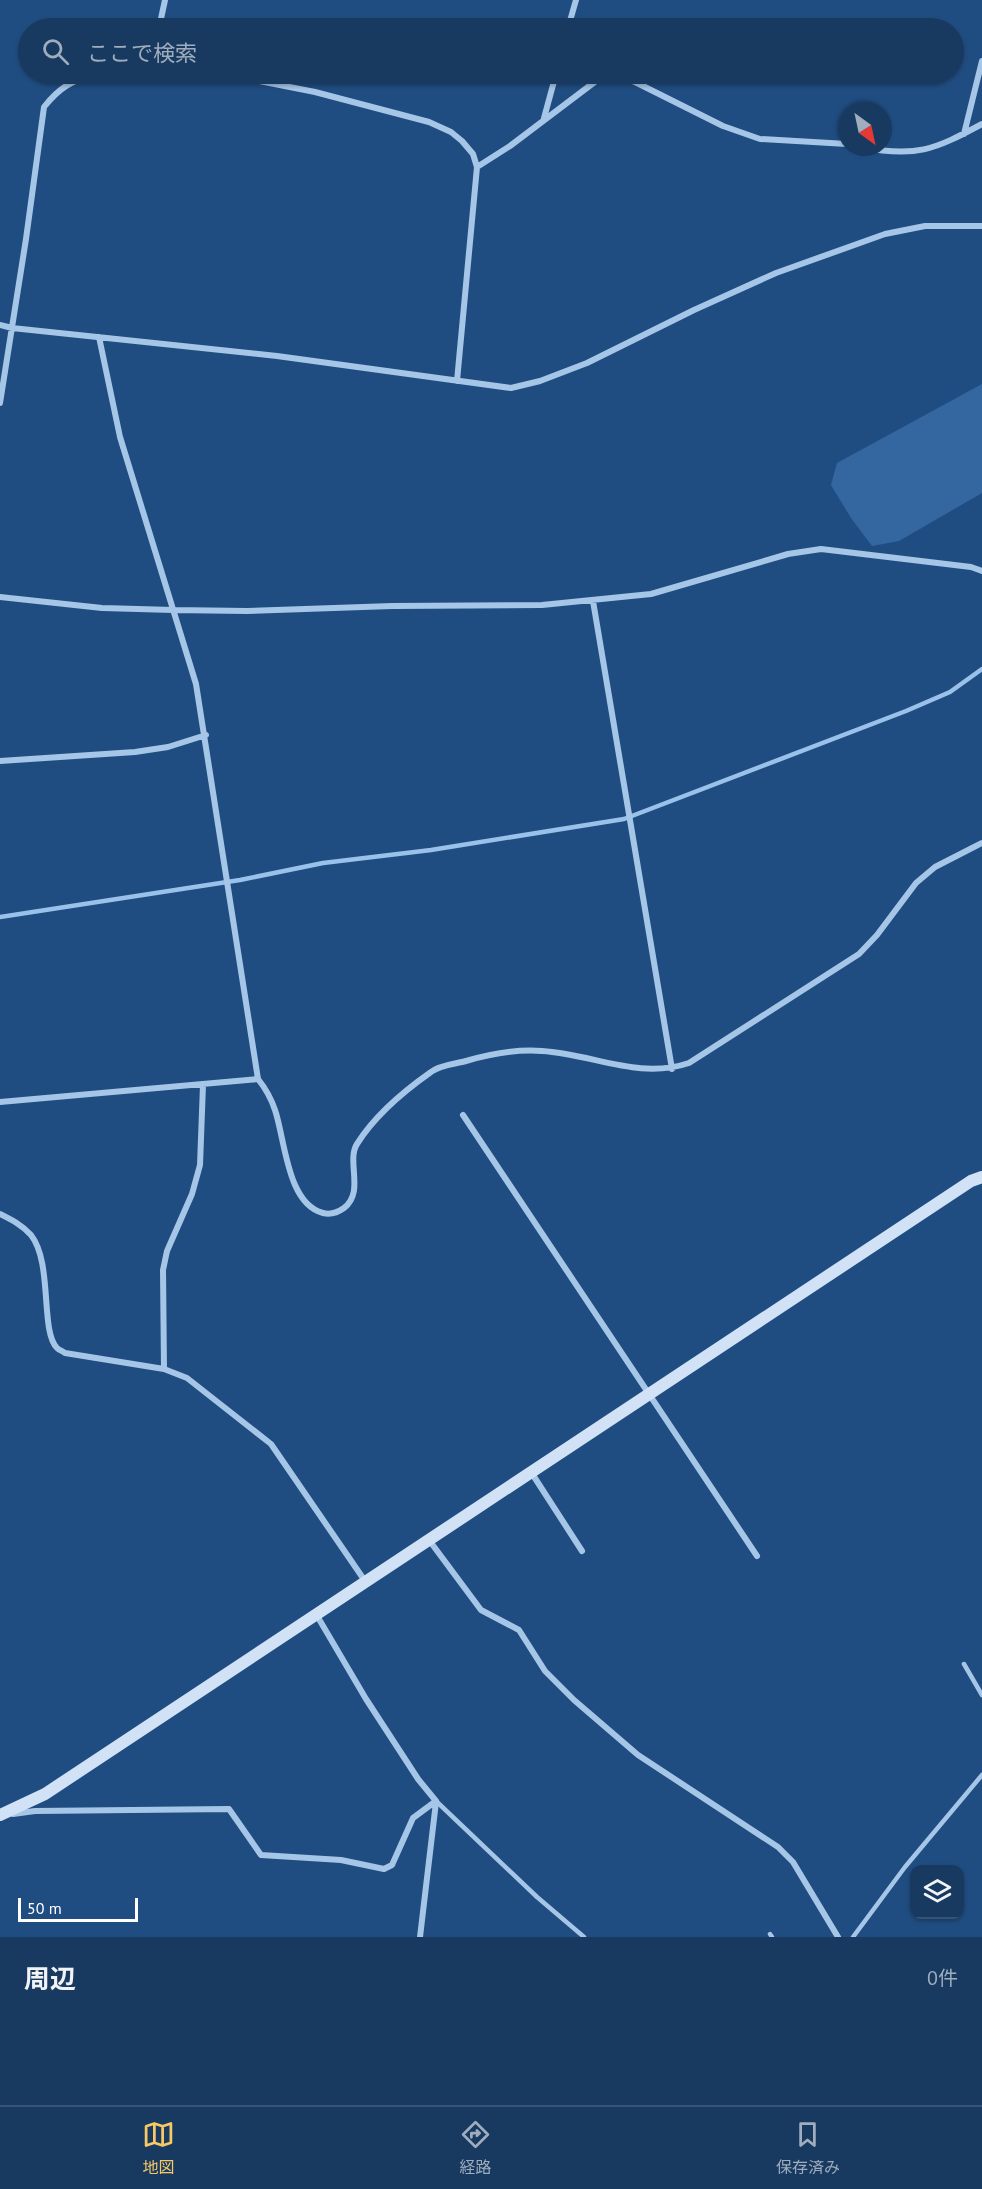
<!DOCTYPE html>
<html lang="ja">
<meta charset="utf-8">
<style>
:root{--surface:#183a61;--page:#25456a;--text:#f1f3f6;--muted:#9fadbd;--line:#365476;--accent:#f6c966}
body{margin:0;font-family:"PT Sans","Noto Sans JP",sans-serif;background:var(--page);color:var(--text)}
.controls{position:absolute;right:18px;bottom:18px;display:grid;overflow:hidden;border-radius:12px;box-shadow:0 2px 4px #0004}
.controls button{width:54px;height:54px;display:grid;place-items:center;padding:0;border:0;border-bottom:2px solid var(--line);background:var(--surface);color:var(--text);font:30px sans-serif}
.compass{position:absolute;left:838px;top:102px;width:54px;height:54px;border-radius:50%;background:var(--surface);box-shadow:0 2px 4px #0004;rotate:147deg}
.scale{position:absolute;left:18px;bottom:15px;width:120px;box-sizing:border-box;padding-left:6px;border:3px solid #fff;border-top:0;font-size:16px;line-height:21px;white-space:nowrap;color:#fff;-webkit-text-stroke:4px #204d81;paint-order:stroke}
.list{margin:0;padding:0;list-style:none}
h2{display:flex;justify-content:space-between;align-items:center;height:78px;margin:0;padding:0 24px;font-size:26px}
h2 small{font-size:20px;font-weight:400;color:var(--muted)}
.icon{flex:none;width:33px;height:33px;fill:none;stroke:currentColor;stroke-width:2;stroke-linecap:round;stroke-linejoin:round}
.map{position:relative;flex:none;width:982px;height:1937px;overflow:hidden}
.search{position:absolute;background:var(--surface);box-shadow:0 2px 4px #0004;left:18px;right:18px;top:18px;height:66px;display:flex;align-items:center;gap:15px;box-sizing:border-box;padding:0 21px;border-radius:33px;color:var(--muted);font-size:22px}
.sheet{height:168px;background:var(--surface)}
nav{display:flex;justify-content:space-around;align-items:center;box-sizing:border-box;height:84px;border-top:2px solid var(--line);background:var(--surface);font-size:16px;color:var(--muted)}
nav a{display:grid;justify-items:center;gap:3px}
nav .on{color:var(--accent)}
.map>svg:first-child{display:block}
</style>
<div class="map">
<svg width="982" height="1937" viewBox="0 0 982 1937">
<rect width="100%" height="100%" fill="#204d81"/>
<path fill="#3467a0" d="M 982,384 L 982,493 L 899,541 L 872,546 L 851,518 L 831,485 L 837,463 Z"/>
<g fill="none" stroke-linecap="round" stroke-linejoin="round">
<path stroke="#9ac1ea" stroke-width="4.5" d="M 0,917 L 240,880 L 323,863 L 431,850 L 624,819 L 906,711 L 950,692 L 982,669"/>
<path stroke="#a6c6e8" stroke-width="4.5" d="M 964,1664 L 982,1695
M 436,1801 L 537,1897 L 584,1937
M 770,1934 L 772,1937
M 853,1937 L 905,1867 L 982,1775"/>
<path stroke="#a6c6e8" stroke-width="6" d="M 159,28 L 165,0
M 568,28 L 576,0
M 184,74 L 229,75 L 315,92 L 429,122 L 451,132 L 462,141 L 473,154 L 477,167 L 510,146 L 596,81 C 611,76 620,77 635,82 L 723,126 L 760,139 L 847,144
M 544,118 L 556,74
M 964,134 L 982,61
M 861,147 C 915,158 934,150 982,124
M 0,325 L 12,328 L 277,356 L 511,388 L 540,381 L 587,363 L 694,310 L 776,273 L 885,234 L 925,226 L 982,226
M 99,337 L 120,437 L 196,684 L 258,1079 C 266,1089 271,1098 275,1110 C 285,1139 287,1204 323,1213 C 331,1215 337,1213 344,1208 C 365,1192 346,1161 357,1144 C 375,1115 404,1091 431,1072 C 440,1065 455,1064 466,1061 C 490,1054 516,1049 542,1051 C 593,1054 638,1080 689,1063 L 859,954 L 877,935 L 916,883 L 935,867 L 982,843
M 457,381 L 477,167
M 0,403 L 26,239 L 44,107 C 59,88 72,80 96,74
M 0,597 L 102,608 L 173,610 L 247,611 L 392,606 L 542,605 L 651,594 L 788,554 L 821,549 L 971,567 L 982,571
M 593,601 L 672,1069
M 0,761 L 135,752 L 168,747 L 206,735
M 0,1102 L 258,1079
M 463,1115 L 757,1556
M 0,1214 C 12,1220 22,1225 31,1235 C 53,1263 40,1331 57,1348 C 59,1350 62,1351 65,1353 L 164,1369 L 187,1378 L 271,1444 L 365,1581
M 164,1369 L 163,1270 L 167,1251 L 192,1194 L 200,1165 L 203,1085
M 531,1472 L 582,1551
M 429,1540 L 481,1610 L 519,1630 L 545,1671 L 574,1700 L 638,1755 L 778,1847 L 793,1862 L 838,1937
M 316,1614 L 366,1699 L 418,1779 L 436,1801
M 13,1814 L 35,1811 L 229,1809 L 261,1855 L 341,1860 L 384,1869 L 392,1865 L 413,1818 L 436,1801
M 420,1937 L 436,1802"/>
<path stroke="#d1e2f7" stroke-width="12" d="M 0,1815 L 45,1794 L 971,1181 L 982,1177"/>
</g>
</svg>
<div class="controls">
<button><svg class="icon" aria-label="layers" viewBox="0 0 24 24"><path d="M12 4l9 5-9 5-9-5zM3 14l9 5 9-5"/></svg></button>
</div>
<svg class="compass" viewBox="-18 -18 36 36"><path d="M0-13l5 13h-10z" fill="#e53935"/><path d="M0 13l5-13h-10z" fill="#9fadbd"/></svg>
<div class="scale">50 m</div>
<div class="search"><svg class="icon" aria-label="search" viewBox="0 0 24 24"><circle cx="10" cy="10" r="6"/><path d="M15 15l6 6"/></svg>ここで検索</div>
</div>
<section class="sheet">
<h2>周辺<small>0件</small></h2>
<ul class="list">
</ul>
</section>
<nav>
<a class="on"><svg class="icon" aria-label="map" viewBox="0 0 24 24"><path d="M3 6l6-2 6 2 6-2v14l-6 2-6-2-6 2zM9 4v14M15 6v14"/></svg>地図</a>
<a><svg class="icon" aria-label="directions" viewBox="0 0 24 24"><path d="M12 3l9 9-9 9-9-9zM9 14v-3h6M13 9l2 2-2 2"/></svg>経路</a>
<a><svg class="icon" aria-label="saved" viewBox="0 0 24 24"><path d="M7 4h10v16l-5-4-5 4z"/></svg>保存済み</a>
</nav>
